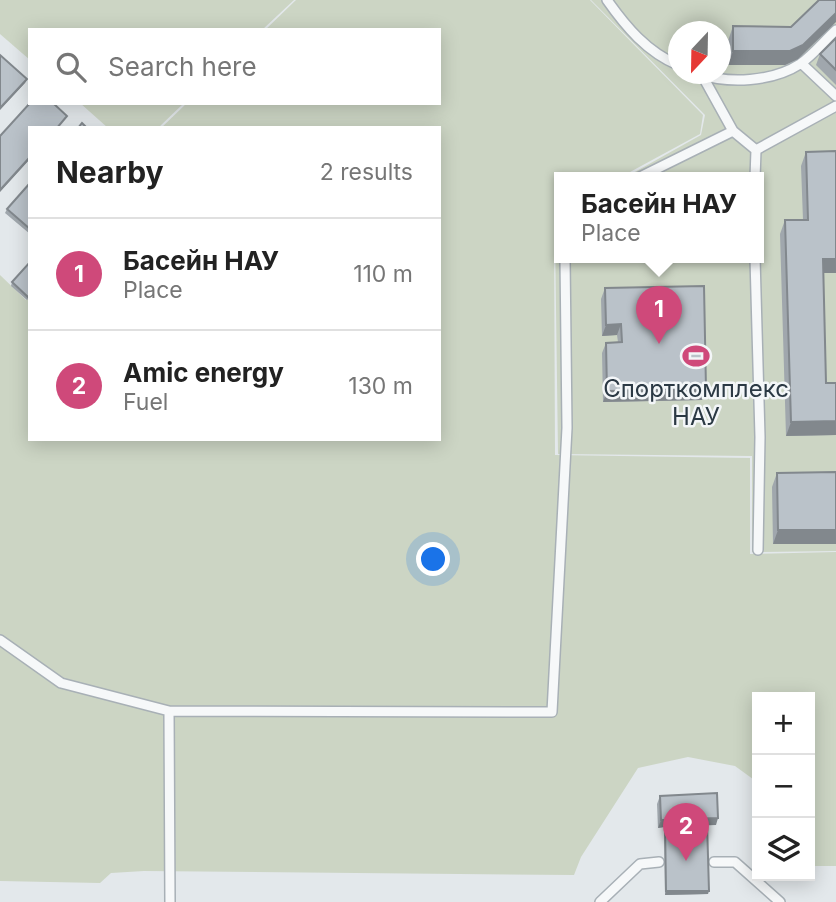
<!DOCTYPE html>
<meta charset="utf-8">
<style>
:root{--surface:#fff;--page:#f2f2f2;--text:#222;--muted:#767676;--line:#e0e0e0;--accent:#cf497a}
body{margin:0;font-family:Inter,sans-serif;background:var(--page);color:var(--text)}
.controls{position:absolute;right:21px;bottom:21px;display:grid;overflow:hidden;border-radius:0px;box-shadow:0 4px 18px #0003}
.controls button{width:63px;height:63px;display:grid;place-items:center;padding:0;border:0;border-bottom:2px solid var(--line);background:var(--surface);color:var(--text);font:35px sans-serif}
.compass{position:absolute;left:668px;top:21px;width:63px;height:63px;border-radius:50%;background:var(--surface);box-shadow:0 4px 18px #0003;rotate:202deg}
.you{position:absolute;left:434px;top:560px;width:24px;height:24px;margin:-18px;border:5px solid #fff;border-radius:50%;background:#1a73e8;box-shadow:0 0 0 10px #1a73e833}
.badge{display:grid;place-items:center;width:46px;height:46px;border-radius:50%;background:var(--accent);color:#fff;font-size:23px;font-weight:700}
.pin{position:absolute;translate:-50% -58px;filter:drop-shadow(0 2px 4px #0008)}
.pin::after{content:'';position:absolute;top:37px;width:24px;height:21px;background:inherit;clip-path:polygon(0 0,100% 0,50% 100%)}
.popup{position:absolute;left:554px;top:172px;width:210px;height:91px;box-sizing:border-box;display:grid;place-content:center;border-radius:0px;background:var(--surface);filter:drop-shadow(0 2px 5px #0005);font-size:23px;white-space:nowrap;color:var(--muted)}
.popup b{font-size:26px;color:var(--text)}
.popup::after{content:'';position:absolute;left:50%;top:100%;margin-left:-14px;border:14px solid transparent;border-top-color:var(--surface)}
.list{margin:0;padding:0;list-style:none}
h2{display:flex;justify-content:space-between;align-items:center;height:91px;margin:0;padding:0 28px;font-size:30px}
h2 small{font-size:23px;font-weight:400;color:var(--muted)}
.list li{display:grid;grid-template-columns:46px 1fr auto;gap:21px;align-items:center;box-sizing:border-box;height:112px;padding:0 28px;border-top:2px solid var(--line)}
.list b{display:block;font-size:26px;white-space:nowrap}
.list p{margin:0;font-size:23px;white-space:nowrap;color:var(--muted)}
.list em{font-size:23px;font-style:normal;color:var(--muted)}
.icon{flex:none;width:38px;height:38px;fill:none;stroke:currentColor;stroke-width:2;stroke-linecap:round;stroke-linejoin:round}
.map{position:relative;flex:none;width:836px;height:902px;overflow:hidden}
.search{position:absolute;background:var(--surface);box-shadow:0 4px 18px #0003;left:28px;top:28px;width:413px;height:77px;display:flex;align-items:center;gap:18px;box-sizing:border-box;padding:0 24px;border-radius:0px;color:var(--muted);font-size:26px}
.panel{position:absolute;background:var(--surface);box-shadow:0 4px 18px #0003;left:28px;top:126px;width:413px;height:315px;border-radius:0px}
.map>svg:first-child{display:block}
</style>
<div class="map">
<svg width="836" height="902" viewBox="0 0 836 902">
<rect width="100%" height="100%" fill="#e3e8eb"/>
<path fill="#ccd5c4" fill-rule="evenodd" d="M 0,0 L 294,0 L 262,30 L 30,30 L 30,60 L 0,34 Z
M 296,0 L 590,0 L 703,115 L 700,134 L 619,178 L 559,178 L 559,223 L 554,234 L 555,455 L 750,458 L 750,554 L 836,552 L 836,866 L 810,866 L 810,697 L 757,697 L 757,782 L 735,766 L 688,757 L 638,768 L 581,857 L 574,875 L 144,871 L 111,873 L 100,883 L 0,881 L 0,275 L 26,300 L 30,297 L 30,439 L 439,439 L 439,128 L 161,128 L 187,103 L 439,103 L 439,30 L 265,30 Z
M 591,0 L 836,0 L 836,551 L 752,552 L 752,456 L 558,454 L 555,233 L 559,226 L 559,258 L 759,258 L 759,178 L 624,178 L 701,135 L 705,115 ZM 678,32 L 720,32 L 720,74 L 678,74 Z
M 80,103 L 184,103 L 158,128 L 108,128 Z"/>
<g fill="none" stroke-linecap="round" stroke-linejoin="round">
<g stroke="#a8b0b6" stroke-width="12">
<path id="service" d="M 607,0 C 626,27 647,52 678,65
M 801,63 L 836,96
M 699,74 C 729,84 772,82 800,64 C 813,55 824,41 836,30
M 702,75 L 733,131
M 756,150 L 836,106
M 638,178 L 733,131 L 756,150 L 755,178
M 755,258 L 760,437 L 758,550
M 0,640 L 61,683 L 169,711 L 170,902
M 169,711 L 552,712 L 567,428 L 565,258
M 714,862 L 735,862 L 780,902
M 600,902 L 640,864 L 659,862"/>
</g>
<use href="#service" stroke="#f6f8f9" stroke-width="9"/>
</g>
<path fill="#a0a7ad" d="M 733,26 L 798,59 L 785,65 L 728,65 L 728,41 Z
M 836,38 L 836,85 L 816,65 L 820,54 Z
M 806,152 L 823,273 L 826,383 L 836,383 L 836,435 L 786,436 L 780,234 L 785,220 L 803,220 L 801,166 Z
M 30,183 L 30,234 L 5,213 L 7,209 Z
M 12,282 L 30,297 L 27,300 L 11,286 Z
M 605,288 L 702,400 L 603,402 L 602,353 L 606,343 L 618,342 L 617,335 L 602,336 L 601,299 Z
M 836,472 L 836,544 L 773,544 L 772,487 L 777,473 Z
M 660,796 L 716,825 L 708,825 L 708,894 L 665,895 L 664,827 L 658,828 L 657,804 Z"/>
<path fill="#82888d" d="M 836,13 L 836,22 L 798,59 L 785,65 L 728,65 L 733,51 Z
M 27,79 L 25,83 L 0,110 L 0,108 Z
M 30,157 L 30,159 L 0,192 L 0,190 Z
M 823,259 L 836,259 L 836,273 L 818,273 Z
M 621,324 L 617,335 L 602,336 L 606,325 Z
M 706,389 L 702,400 L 603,402 L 607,391 Z
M 836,421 L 836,435 L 786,436 L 791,422 Z
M 778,530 L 836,530 L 836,544 L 773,544 Z
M 718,818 L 716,825 L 665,827 L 665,823 L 664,827 L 658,828 L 661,820 Z
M 666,891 L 709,891 L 708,894 L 665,895 Z"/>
<path fill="#bac2c9" stroke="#82888d" stroke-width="2" d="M 819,0 L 836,0 L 836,13 L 803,45 L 790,51 L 733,51 L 733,26 L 791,27 Z
M 836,38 L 836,70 L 820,54 Z
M 0,55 L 27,79 L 0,108 Z
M 30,103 L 53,103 L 67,116 L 57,128 L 30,128 L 30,157 L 0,190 L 0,136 Z
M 82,123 L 87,128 L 78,128 Z
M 836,151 L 836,259 L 823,259 L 826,383 L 836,383 L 836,421 L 791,422 L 785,220 L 808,220 L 806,152 Z
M 30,183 L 30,229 L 7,209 Z
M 30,262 L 30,295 L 28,297 L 12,282 Z
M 704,286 L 706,389 L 607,391 L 606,343 L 622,342 L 621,324 L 606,325 L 605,288 Z
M 836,472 L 836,530 L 778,530 L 777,473 Z
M 717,793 L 718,818 L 661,820 L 660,796 Z
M 707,822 L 709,891 L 666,891 L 665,823 Z"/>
<defs>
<g id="stadium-bare" transform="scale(2.1)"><path d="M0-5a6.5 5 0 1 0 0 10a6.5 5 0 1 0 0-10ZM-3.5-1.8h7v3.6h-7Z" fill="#cf497a" stroke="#f3f6f8" stroke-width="2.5" paint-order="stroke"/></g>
</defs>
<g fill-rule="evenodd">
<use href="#stadium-bare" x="696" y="356"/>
</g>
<g text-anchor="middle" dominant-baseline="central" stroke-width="5" stroke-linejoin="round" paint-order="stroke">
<g font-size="24" fill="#2b3944" stroke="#f3f6f8">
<text x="696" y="388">Спорткомплекс<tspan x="696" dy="28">НАУ</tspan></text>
</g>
</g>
</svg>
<div class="controls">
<button>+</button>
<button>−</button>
<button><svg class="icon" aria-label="layers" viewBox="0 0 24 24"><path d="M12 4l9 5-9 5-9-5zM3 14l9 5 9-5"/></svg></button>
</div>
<svg class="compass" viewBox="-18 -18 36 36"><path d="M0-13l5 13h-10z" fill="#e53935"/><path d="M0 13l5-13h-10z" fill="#767676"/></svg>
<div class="you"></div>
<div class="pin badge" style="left:659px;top:344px">1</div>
<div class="popup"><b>Басейн НАУ</b>Place</div>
<div class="pin badge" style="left:686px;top:861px">2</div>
<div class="search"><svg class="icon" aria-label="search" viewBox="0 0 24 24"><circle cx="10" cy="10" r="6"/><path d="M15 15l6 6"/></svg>Search here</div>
<section class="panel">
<h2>Nearby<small>2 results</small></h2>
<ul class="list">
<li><span class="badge">1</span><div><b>Басейн НАУ</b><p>Place</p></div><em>110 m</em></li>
<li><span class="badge">2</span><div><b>Amic energy</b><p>Fuel</p></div><em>130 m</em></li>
</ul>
</section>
</div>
